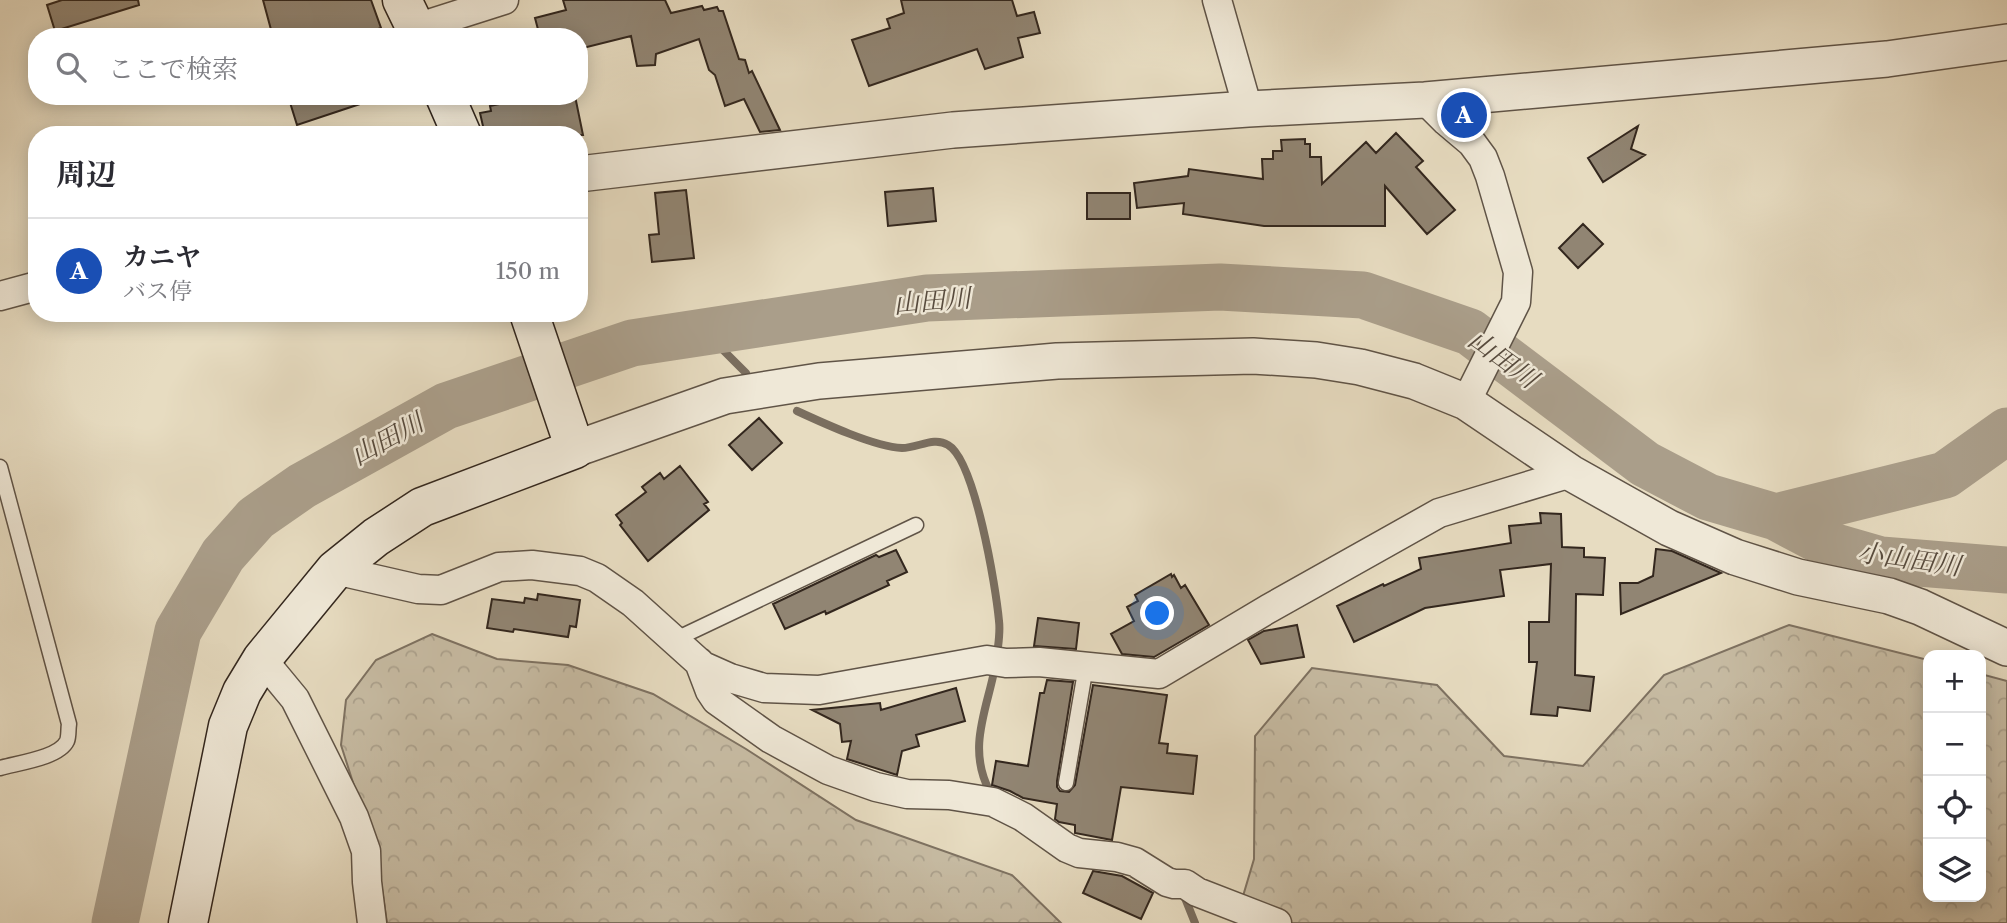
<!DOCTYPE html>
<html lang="ja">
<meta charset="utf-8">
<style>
:root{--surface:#fff;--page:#f7f7f7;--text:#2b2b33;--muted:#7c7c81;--line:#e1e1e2;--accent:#1a73e8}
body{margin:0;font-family:"Libre Caslon Text","Noto Serif JP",serif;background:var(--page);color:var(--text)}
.controls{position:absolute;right:21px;bottom:21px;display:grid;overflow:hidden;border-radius:14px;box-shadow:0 4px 18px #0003}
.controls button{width:63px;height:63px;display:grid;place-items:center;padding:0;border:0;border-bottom:2px solid var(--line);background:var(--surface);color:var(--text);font:35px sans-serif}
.you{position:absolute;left:1158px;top:614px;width:24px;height:24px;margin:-18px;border:5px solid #fff;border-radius:50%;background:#1a73e8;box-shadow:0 0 0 10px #1a73e833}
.badge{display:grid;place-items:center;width:46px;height:46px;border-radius:50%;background:var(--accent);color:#fff;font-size:23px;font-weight:700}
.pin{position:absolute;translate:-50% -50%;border:4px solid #fff;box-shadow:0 2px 7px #0006}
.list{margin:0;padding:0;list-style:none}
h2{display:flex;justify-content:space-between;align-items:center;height:91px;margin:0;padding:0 28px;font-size:30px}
h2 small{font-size:23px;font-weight:400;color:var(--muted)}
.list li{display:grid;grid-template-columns:46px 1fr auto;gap:21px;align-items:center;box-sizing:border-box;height:105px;padding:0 28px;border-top:2px solid var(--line)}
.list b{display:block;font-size:26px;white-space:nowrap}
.list p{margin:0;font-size:23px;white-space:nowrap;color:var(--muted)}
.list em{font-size:23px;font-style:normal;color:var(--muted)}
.icon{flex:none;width:38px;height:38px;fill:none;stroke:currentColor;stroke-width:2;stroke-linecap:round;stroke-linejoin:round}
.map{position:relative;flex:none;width:2007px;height:923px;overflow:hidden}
.search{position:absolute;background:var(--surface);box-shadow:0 4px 18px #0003;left:28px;top:28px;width:560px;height:77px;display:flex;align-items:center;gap:18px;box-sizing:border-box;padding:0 24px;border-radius:28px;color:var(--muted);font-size:26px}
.panel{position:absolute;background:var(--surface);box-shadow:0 4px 18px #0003;left:28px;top:126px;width:560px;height:196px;border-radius:28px}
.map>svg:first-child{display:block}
</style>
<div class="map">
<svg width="2007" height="923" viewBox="0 0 2007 923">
<defs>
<pattern id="forest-crowns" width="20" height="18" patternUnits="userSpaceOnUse" patternTransform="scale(1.75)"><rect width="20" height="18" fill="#c8bda5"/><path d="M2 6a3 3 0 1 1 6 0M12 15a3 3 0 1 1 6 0" fill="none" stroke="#aca28e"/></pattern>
</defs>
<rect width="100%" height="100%" fill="#e7dcc1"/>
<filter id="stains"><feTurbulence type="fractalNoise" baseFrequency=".00286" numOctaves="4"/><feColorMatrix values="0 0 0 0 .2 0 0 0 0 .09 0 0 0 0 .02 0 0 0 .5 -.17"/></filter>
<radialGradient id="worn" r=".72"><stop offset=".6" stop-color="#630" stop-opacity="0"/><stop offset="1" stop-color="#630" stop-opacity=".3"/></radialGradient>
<path fill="url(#forest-crowns)" stroke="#7e7262" stroke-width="2" d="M 1789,625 L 1928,660 L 1928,897 L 1981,897 L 1981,674 L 2007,681 L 2007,923 L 1235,923 L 1254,859 L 1255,736 L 1312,668 L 1437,685 L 1504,756 L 1583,766 L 1664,675 Z
M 432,634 L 497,659 L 568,665 L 653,694 L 746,749 L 856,820 L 1012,875 L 1061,923 L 387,923 L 378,861 L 341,745 L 346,700 L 376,660 Z"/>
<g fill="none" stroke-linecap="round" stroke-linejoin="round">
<path stroke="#7a6e5f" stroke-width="8" d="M 705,332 L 746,373
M 797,411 C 823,423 875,447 902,448 C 918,448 934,436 948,445 C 975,460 996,588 999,621 C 1000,629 999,639 998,647 C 994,698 963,742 990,792
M 1183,893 L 1195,923"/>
<path stroke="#aa9e8a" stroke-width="47" d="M 1776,517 L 1829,545 L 1881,560 L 2007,570
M 115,923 L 178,631 L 223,555 L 256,518 L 302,486 L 446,406 L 632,343 L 927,298 L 1220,287 L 1363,295 L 1470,332 L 1645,464 L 1708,497 L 1776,517 L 1945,475 L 2007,431"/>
</g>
<path fill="#918573" stroke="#33271e" stroke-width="2" d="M 62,0 L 138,0 L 139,5 L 55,31 L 47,5 Z
M 263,0 L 371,0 L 381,28 L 355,37 L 273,37 Z
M 563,0 L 665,0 L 671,13 L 702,6 L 704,10 L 717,7 L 719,11 L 723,11 L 739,59 L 745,60 L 749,73 L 752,71 L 780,130 L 760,132 L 744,99 L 725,106 L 715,75 L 709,70 L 699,39 L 656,54 L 655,65 L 637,66 L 631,36 L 579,49 L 579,37 L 540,37 L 535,18 L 566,10 Z
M 901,0 L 1012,0 L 1017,16 L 1034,12 L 1040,33 L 1018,38 L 1023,57 L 985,69 L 977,49 L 869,86 L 852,40 L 890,28 L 887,19 L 904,13 Z
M 288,96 L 371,96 L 372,100 L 297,125 Z
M 537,96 L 575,96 L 583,135 L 540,135 L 539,128 L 507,135 L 485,135 L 480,113 L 491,111 L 490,106 Z
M 1638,126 L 1631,149 L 1645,155 L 1603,182 L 1588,158 Z
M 1396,133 L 1423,161 L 1416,167 L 1455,210 L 1427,234 L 1385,186 L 1385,226 L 1264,226 L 1183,214 L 1184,203 L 1137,208 L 1134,183 L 1188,176 L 1189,169 L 1263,179 L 1262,159 L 1273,159 L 1273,151 L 1282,151 L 1281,140 L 1305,139 L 1305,144 L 1310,144 L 1310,157 L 1321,157 L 1322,184 L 1366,142 L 1376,153 Z
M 933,188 L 936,221 L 888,226 L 885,192 Z
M 686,190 L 694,258 L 652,262 L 649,235 L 659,234 L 655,193 Z
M 1087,193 L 1130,193 L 1130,219 L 1087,219 Z
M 1583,224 L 1603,244 L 1578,268 L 1559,248 Z
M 759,418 L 782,443 L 752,470 L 729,445 Z
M 680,466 L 708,502 L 704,504 L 709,510 L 648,561 L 620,525 L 622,523 L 616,515 L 646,492 L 642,487 L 660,473 L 664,479 Z
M 1540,513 L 1561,514 L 1562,547 L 1584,548 L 1584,557 L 1605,558 L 1603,595 L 1576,594 L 1575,675 L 1594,677 L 1590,711 L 1558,707 L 1557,716 L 1531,714 L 1537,662 L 1529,662 L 1529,622 L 1549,622 L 1551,564 L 1500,570 L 1504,596 L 1425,608 L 1354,642 L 1337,606 L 1383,584 L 1384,586 L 1421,569 L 1419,558 L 1511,543 L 1509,526 L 1541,523 Z
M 1656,549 L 1672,551 L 1721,573 L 1621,614 L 1620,583 L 1638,583 L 1653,576 Z
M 896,550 L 907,572 L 887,581 L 889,585 L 826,614 L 825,611 L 785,629 L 773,604 L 876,555 L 879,557 Z
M 1171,574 L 1172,577 L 1174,575 L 1181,588 L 1185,585 L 1209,625 L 1154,657 L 1122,654 L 1111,634 L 1134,621 L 1127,607 L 1138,601 L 1135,595 Z
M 538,594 L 580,600 L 576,627 L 570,626 L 568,637 L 514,629 L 513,632 L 487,628 L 492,599 L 524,603 L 525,598 L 537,600 Z
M 1038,618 L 1079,623 L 1076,649 L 1034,646 Z
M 1297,625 L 1304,657 L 1261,664 L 1248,640 L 1264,631 Z
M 1047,680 L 1073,682 L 1057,781 L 1057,787 L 1060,791 L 1069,792 L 1075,785 L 1093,685 L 1167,695 L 1159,743 L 1168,744 L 1167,753 L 1197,756 L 1193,794 L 1121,787 L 1112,840 L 1075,833 L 1075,825 L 1059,822 L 1055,819 L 1057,804 L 1023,798 L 1010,791 L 992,785 L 996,761 L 1028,766 L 1040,693 L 1044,693 Z
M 956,688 L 965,721 L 916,735 L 919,746 L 902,751 L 897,775 L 847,759 L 851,741 L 842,742 L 840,724 L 812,710 L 880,703 L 881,710 Z
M 1093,871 L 1122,876 L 1153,893 L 1141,919 L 1083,893 Z"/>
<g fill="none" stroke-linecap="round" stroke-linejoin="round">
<g stroke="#605447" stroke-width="17">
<path id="service" d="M 0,467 L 69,724 C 68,730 69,736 67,741 C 59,758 17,763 0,768
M 674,640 L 916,525
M 1066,783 L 1086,666"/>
</g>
<g stroke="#605447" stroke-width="31">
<path id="minor" d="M 1217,0 L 1248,109
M 416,28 L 504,0
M 1425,100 L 1446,121 L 1472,143 L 1483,158 L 1490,176 L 1518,272 L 1516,302 L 1466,402
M 0,296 L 37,286
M 335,570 L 418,589 L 441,590 L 499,567 L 532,565 L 580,571 L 597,578 L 633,603 L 703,666 L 730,678 L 764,688 L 819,690 L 987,660 L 1006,663 L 1039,662 L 1159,674 L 1268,609 L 1439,513 L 1571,473
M 262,659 L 295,699 L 354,817 L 366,851 L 367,882 L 372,923
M 699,662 L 710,691 L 716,700 L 771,739 L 828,770 L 876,787 L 907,794 L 949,795 L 993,802 L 1023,817 L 1067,848 L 1079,853 L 1117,857 L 1135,862 L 1167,882 L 1174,884 L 1185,884 L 1197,892 L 1277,923"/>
</g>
<g stroke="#605447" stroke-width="38">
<path id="tertiary" d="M 579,174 L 953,130 L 1248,109 L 1425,100 L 1887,59 L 2007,42
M 575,449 L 725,396 L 819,381 L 1057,361 L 1253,356 L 1316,360 L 1360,367 L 1414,381 L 1466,402 L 1571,473 L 1669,528 L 1735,557 L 1798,577 L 1889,596 L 1920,607 L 2007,648"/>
</g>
<g stroke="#33271e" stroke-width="41">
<path id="secondary" d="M 402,0 L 420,37
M 445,96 L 462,135
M 188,923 L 228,726 L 242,692 L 262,659 L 335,570 L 376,537 L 422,507 L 575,449 L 529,313"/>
</g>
<use href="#service" stroke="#efe8d7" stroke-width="14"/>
<use href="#minor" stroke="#efe8d7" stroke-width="28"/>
<use href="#tertiary" stroke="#efe8d7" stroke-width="35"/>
<use href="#secondary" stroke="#efe8d7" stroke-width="38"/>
</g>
<g text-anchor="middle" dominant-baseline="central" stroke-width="5" stroke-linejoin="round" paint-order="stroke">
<g font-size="26" font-style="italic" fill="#574b3e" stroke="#efe8d7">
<text transform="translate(932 301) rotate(-5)">山田川</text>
<text transform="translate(1503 359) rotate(36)">山田川</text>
<text transform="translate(387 439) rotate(-29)">山田川</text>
<text transform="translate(1909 559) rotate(8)">小山田川</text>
</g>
</g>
<rect width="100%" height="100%" filter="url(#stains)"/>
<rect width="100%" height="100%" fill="url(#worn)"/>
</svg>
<div class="controls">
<button>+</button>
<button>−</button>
<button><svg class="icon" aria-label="locate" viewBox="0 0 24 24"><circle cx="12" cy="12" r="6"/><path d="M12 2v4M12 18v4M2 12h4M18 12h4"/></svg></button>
<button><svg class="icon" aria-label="layers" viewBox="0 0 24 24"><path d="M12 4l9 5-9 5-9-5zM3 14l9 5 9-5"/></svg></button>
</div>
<div class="you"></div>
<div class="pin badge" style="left:1464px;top:115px;background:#1a4fb4">A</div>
<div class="search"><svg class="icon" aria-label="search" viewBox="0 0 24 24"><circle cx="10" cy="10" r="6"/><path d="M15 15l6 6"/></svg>ここで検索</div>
<section class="panel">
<h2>周辺<small></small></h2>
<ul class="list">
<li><span class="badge" style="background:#1a4fb4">A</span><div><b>カニヤ</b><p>バス停</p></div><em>150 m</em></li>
</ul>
</section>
</div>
